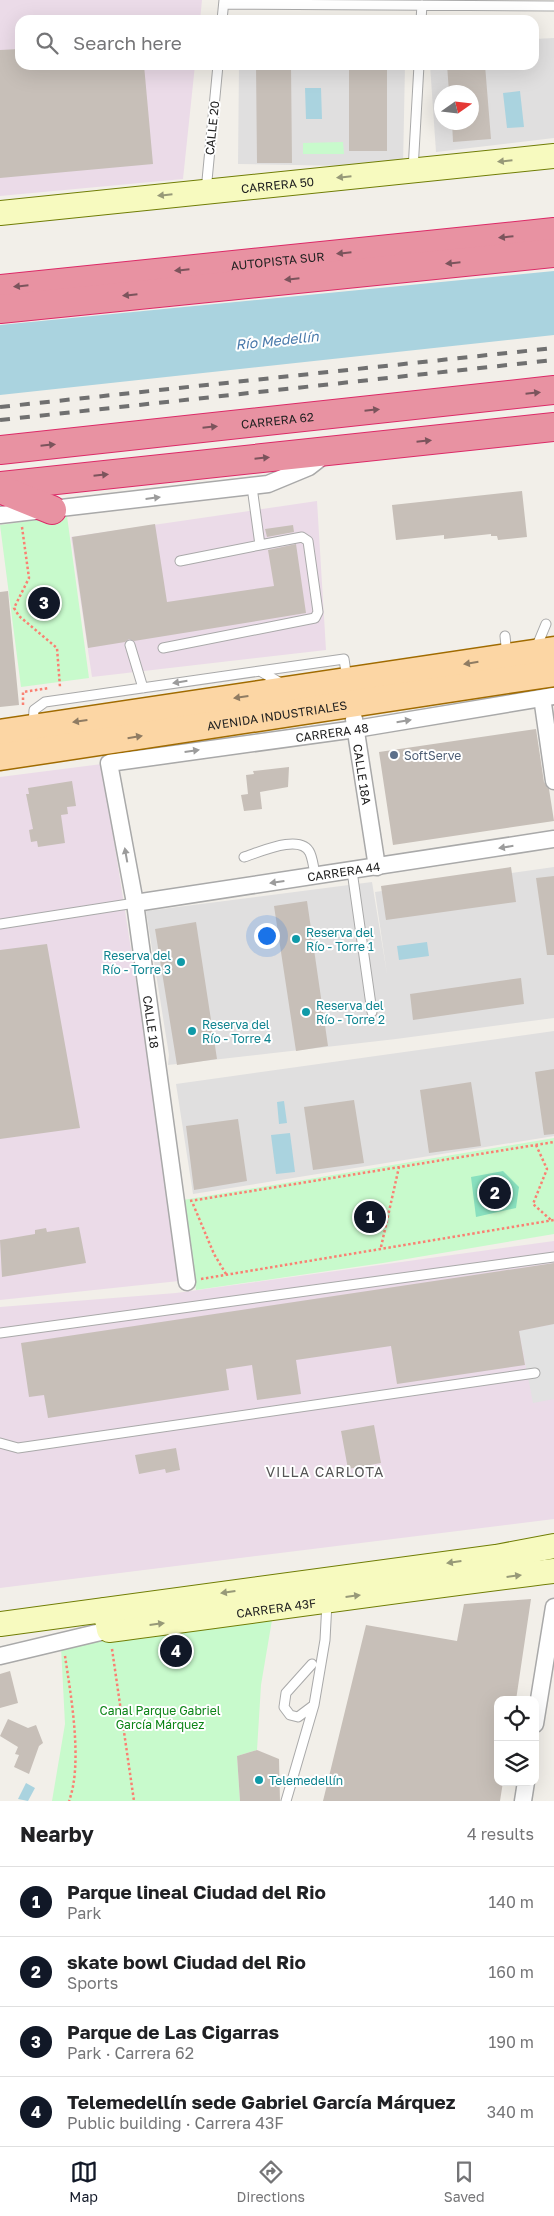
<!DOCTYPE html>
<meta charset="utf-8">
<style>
:root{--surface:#fff;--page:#f2f2f2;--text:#202124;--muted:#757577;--line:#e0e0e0;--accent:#111827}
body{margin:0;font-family:"Golos Text",sans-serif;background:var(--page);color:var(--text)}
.controls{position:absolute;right:15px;bottom:15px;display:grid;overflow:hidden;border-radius:10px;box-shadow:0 5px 20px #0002}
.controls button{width:45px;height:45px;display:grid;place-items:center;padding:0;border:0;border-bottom:1px solid var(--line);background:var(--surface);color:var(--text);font:25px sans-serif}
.compass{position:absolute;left:434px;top:85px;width:45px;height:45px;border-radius:50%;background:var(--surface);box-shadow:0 5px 20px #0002;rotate:76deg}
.you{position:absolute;left:266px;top:935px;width:18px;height:18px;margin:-12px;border:4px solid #fff;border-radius:50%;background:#1a73e8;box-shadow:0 0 0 8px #1a73e833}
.badge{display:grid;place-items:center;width:32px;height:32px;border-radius:50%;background:var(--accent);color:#fff;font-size:16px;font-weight:700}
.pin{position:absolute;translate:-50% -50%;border:2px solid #fff;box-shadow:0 1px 5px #0006}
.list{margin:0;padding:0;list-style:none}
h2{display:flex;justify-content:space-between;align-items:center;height:65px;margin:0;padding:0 20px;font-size:21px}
h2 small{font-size:16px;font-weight:400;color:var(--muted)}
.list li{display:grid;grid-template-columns:32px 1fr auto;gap:15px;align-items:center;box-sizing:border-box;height:70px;padding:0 20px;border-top:1px solid var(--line)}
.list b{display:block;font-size:19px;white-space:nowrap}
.list p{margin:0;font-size:16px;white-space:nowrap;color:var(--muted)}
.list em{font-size:16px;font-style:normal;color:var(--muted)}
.icon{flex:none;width:28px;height:28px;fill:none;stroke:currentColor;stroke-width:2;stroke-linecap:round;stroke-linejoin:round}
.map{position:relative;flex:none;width:554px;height:1801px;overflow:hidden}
.search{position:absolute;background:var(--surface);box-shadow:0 5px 20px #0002;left:15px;right:15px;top:15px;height:55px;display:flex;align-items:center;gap:12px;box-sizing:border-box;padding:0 18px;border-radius:15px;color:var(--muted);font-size:19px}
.sheet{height:345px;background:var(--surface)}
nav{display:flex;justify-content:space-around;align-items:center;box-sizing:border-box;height:70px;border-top:1px solid var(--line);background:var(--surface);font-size:14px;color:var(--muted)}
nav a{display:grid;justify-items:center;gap:2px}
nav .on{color:var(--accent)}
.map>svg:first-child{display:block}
</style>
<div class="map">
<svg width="554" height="1801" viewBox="0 0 554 1801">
<rect width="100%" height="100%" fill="#f2efe9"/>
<path fill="#e0dfdf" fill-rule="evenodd" d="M 554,38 L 554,138 L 436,152 L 430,65 L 534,65 L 534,39 ZM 442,92 L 472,92 L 472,122 L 442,122 Z
M 239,65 L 405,65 L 403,167 L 238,164 Z
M 554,867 L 554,1018 L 396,1039 L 168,1065 L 169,1055 L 146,911 L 372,882 L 387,974 L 375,892 Z
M 554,1031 L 554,1136 L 193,1194 L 176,1084 Z"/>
<path fill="#ebdbe8" d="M 0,0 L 202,0 L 200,20 L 20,20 L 20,65 L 195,65 L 183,179 L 0,196 Z
M 317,501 L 326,650 L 92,677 L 71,537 Z
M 102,764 L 154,1096 L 179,1281 L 0,1300 L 0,777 Z
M 554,1241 L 554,1519 L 0,1588 L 0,1307 L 176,1293 Z"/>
<path fill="#c8facc" d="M 343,142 L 344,154 L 303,154 L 303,143 Z
M 67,516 L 89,678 L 21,687 L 0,525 Z
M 554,1138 L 554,1234 L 383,1263 L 196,1290 L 183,1200 Z
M 273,1614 L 261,1685 L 257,1750 L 237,1756 L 240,1801 L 52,1801 L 65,1724 L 61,1647 Z"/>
<path fill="#88e0be" d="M 503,1171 L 519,1187 L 516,1208 L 476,1217 L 471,1177 Z"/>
<path fill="#e2e2e2" d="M 554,1324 L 554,1399 L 533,1403 L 519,1331 Z"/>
<path fill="#aad3df" d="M 305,88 L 321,88 L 322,119 L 306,119 Z
M 520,91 L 524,127 L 507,128 L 503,93 Z
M 554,271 L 554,335 L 0,395 L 0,325 Z
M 427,942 L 429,956 L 399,960 L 397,946 Z
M 284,1101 L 287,1123 L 279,1124 L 277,1102 Z
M 290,1133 L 295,1172 L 276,1174 L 271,1135 Z
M 26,1783 L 35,1788 L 28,1801 L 18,1799 Z"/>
<path fill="#c7bfb8" d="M 20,49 L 20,65 L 144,65 L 153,164 L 0,178 L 0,50 Z
M 256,65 L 291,65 L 292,163 L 257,163 Z
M 349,65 L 387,65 L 387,151 L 349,151 Z
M 447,65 L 485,65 L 491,139 L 453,142 L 452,122 L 472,122 L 472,92 L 449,92 Z
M 522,491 L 527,537 L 498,540 L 497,536 L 491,536 L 491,534 L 444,539 L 444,535 L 396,540 L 392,505 Z
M 155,524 L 167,602 L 274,586 L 268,550 L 296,544 L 306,613 L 134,641 L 129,639 L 125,642 L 88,648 L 72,537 Z
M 293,525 L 294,532 L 267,537 L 265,529 Z
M 8,591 L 19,705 L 0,707 L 0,592 Z
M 536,729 L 544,782 L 549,789 L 554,821 L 393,845 L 379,752 Z
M 289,767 L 288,787 L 260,792 L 262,809 L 244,811 L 241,795 L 248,794 L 246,775 L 254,774 L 253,771 Z
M 72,781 L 76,806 L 67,807 L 68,814 L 61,815 L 65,843 L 38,847 L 37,841 L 31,842 L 29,830 L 33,829 L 26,794 L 29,794 L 28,788 Z
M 511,867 L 516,902 L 386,920 L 381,886 Z
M 554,876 L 554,955 L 547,955 L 536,878 Z
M 307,901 L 328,1046 L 296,1051 L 274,906 Z
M 196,922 L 217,1059 L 177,1065 L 155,929 Z
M 47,944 L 80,1128 L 0,1139 L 0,950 Z
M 521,978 L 524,1004 L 413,1020 L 410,994 Z
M 554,1069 L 554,1134 L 544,1135 L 535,1072 Z
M 471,1082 L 481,1146 L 429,1153 L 420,1090 Z
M 354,1100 L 364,1163 L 313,1170 L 304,1107 Z
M 238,1119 L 247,1181 L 194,1190 L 186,1126 Z
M 79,1227 L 86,1263 L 2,1277 L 0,1240 L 35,1234 L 35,1230 L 46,1228 L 47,1232 Z
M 554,1263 L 554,1324 L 519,1331 L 525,1365 L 397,1384 L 391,1346 L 296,1360 L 301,1394 L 257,1400 L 252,1365 L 226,1369 L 229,1390 L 48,1418 L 44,1395 L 29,1397 L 21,1343 Z
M 374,1425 L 381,1463 L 348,1469 L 341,1431 Z
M 176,1448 L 180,1470 L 166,1473 L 165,1469 L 139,1474 L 135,1455 Z
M 531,1599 L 516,1700 L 498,1700 L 498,1782 L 503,1782 L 500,1801 L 323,1801 L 366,1625 L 457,1641 L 464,1604 Z
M 10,1671 L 18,1703 L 0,1708 L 0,1674 Z
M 8,1719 L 28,1728 L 36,1725 L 43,1743 L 39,1746 L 29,1774 L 14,1767 L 19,1755 L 15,1754 L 18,1747 L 0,1736 Z
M 257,1750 L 279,1759 L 280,1801 L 240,1801 L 237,1756 Z"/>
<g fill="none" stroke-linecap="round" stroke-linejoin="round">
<g stroke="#a9a9a9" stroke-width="11">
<path id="lane" d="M 224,4 L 554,6
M 222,20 L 224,0
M 421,20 L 422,5
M 413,170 L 419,65
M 206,191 L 218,65
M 180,561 L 260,545 L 252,487
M 505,636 L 507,656
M 130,645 L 143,688
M 163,648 L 315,618 L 318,612 L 308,541 L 302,537 L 260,545
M 536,648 L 546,624
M 260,671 L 344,659 L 347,679
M 33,725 L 34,710 L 45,702 L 260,671 L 284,685
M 244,857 C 260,852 301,833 310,853 C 313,860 314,869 315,876
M 352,871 L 372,1012
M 0,924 L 135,903
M 0,1333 L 554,1257
M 0,1443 L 18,1448 L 535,1373
M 312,1664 L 286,1693 L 284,1707 L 290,1715 L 298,1717 L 314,1705
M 286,1801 L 314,1705 L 325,1640 L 327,1602"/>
</g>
<g stroke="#a9a9a9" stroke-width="19">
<g id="street">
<path d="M 0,515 L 268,484 L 309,467 L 327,453"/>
<path d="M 543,704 L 554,781"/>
<path id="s1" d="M 354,719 L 377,867"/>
<path id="s2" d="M 135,903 L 554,839"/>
<path id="s3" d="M 187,1282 L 135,903 L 109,763 L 356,729 L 554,696"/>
<path d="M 0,1656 L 109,1630"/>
<path d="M 535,1724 L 554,1607"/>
<path d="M 523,1801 L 526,1782"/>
</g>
</g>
<g stroke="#707d05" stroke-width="26">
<g id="secondary">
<path id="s4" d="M 0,213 L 554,156"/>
<path id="s5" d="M 105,1610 L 109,1630 C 257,1611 405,1589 554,1571"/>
<path d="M 0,1624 L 496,1557 L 554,1546"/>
</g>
</g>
<g stroke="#a06b00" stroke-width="29">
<g id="primary">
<path d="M 0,733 L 554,650"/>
<path id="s6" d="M 0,757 L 554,673"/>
</g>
</g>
<g stroke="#dc2a67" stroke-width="30">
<g id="highway">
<path id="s7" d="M 0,289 L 554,232"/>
<path d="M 0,309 L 554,253"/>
<path id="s8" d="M 0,450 L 554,390"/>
<path d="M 0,486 L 554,427"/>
<path d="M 0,489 L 52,510"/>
</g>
</g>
<path stroke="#fa8072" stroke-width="2.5" stroke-dasharray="2.5 2.5" stroke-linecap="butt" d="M 22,527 L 29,578 L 14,608 L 19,616 L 57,648 L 60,687
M 23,705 L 23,692 L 49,688
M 536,1145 L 547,1169 L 533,1204 L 551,1220
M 190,1201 L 554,1142
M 193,1204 L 214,1254 L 226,1274
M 381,1247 L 399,1167
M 201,1279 L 554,1220
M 112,1649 L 134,1801
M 65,1656 C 71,1696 83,1764 69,1801"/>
<use href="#lane" stroke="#fff" stroke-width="9"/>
<use href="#street" stroke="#fff" stroke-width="16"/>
<use href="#secondary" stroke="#f7fabf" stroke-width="24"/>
<use href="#primary" stroke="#fcd6a4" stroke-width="26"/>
<use href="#highway" stroke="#e892a2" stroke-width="28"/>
<path stroke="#707070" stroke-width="4" stroke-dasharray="10 10" stroke-linecap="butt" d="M 0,407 L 554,348
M 0,420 L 554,360"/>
</g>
<defs><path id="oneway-solid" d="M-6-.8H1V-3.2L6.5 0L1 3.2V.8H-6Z" transform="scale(1.25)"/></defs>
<g fill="#979978">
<use href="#oneway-solid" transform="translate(505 161) rotate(174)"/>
<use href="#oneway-solid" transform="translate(344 177) rotate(174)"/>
<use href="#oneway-solid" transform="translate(165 195) rotate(174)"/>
<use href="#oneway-solid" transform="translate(454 1562) rotate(172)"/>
<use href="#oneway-solid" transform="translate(514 1576) rotate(-7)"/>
<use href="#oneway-solid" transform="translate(228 1592) rotate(172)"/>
<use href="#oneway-solid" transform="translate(353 1596) rotate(-7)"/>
<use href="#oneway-solid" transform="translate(157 1624) rotate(-7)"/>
</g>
<g fill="#7b545c">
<use href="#oneway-solid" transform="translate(506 237) rotate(174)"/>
<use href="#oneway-solid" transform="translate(344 253) rotate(174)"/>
<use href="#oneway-solid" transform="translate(453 263) rotate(174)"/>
<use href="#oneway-solid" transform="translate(182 270) rotate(174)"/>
<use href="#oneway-solid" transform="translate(292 279) rotate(174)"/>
<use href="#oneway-solid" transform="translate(21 286) rotate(174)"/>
<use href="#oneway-solid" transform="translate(130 295) rotate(174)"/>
<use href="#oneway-solid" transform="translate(533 393) rotate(-6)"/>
<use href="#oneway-solid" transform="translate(372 410) rotate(-6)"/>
<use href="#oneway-solid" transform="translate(210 427) rotate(-6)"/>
<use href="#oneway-solid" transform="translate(424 441) rotate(-6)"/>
<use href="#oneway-solid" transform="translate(48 445) rotate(-6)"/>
<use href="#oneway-solid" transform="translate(262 458) rotate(-6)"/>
<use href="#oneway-solid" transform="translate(101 475) rotate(-6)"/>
</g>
<g fill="#9c9c9c">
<use href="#oneway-solid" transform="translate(153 498) rotate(-7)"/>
<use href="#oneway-solid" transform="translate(180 682) rotate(171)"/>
<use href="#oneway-solid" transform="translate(404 721) rotate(-9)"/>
<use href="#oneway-solid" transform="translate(192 751) rotate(-8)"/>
<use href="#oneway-solid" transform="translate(506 847) rotate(171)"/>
<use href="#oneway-solid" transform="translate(126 855) rotate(-100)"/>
<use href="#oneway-solid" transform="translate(277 882) rotate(172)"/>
</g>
<g fill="#8f7c63">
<use href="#oneway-solid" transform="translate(471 663) rotate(171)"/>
<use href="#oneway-solid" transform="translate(241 697) rotate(172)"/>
<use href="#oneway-solid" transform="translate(80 721) rotate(172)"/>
<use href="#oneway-solid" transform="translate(135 737) rotate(-9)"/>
</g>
<circle fill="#5c6f8a" stroke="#fff" stroke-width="2" cx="394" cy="755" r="5"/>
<g fill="#0f9aa8" stroke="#fff" stroke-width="2">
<circle cx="296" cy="939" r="5"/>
<circle cx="181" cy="962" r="5"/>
<circle cx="306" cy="1012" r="5"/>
<circle cx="192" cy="1031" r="5"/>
<circle cx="259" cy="1780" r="5"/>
</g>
<g text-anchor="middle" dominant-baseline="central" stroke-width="4" stroke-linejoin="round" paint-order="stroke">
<g font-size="12" fill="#222" stroke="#fff">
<text transform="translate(212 128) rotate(-84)">CALLE 20</text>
<text stroke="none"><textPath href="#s4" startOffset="279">CARRERA 50</textPath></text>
<text stroke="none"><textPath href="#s7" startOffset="279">AUTOPISTA SUR</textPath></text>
<text stroke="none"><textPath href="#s8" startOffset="279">CARRERA 62</textPath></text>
<text stroke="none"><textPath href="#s6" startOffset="280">AVENIDA INDUSTRIALES</textPath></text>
<text stroke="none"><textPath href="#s3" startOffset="750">CARRERA 48</textPath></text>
<text stroke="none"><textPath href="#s1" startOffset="56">CALLE 18A</textPath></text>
<text stroke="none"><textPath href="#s2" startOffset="211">CARRERA 44</textPath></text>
<text transform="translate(151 1022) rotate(82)">CALLE 18</text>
<text stroke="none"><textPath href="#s5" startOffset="189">CARRERA 43F</textPath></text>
</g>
<g font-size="12" fill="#4e5e75" stroke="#fff" text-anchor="start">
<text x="404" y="755">SoftServe</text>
</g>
<g font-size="12" fill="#0d838f" stroke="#fff" text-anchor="start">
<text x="306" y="932">Reserva del<tspan x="306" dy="14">Río - Torre 1</tspan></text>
<text x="171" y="955" text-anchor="end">Reserva del<tspan x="171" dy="14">Río - Torre 3</tspan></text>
<text x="316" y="1005">Reserva del<tspan x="316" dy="14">Río - Torre 2</tspan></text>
<text x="202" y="1024">Reserva del<tspan x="202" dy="14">Río - Torre 4</tspan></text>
<text x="269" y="1780">Telemedellín</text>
</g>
<g font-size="12" fill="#0c8416" stroke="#fff">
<text x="160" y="1710">Canal Parque Gabriel<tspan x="160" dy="14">García Márquez</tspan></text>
</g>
<g font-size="14" font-style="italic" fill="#4a7aab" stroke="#fff">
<text transform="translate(277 340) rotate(-6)">Río Medellín</text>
</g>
<g font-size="14" letter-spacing="1" fill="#555" stroke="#fff">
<text x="325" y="1471">VILLA CARLOTA</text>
</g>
</g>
</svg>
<div class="controls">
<button><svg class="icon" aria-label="locate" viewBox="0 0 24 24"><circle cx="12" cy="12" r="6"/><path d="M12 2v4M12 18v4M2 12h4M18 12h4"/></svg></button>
<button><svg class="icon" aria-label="layers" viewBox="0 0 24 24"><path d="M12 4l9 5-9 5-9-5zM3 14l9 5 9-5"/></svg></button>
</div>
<svg class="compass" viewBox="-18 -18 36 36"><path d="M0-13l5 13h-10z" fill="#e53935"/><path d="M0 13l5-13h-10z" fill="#757577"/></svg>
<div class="you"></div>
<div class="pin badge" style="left:370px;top:1217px">1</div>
<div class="pin badge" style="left:495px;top:1193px">2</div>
<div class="pin badge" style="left:44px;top:603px">3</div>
<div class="pin badge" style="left:176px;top:1651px">4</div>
<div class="search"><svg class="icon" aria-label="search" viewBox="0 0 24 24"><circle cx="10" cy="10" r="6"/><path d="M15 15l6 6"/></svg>Search here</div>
</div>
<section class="sheet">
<h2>Nearby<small>4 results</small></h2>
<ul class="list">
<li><span class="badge">1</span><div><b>Parque lineal Ciudad del Rio</b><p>Park</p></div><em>140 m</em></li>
<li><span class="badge">2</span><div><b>skate bowl Ciudad del Rio</b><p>Sports</p></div><em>160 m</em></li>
<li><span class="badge">3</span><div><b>Parque de Las Cigarras</b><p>Park · Carrera 62</p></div><em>190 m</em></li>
<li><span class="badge">4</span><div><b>Telemedellín sede Gabriel García Márquez</b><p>Public building · Carrera 43F</p></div><em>340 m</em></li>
</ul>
</section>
<nav>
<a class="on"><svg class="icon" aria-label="map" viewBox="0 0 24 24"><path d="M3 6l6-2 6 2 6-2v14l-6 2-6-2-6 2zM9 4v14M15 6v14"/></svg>Map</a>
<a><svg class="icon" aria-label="directions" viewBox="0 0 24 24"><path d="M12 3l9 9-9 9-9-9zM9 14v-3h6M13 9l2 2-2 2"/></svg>Directions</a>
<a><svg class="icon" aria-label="saved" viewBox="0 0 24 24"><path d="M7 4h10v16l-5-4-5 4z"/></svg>Saved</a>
</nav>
